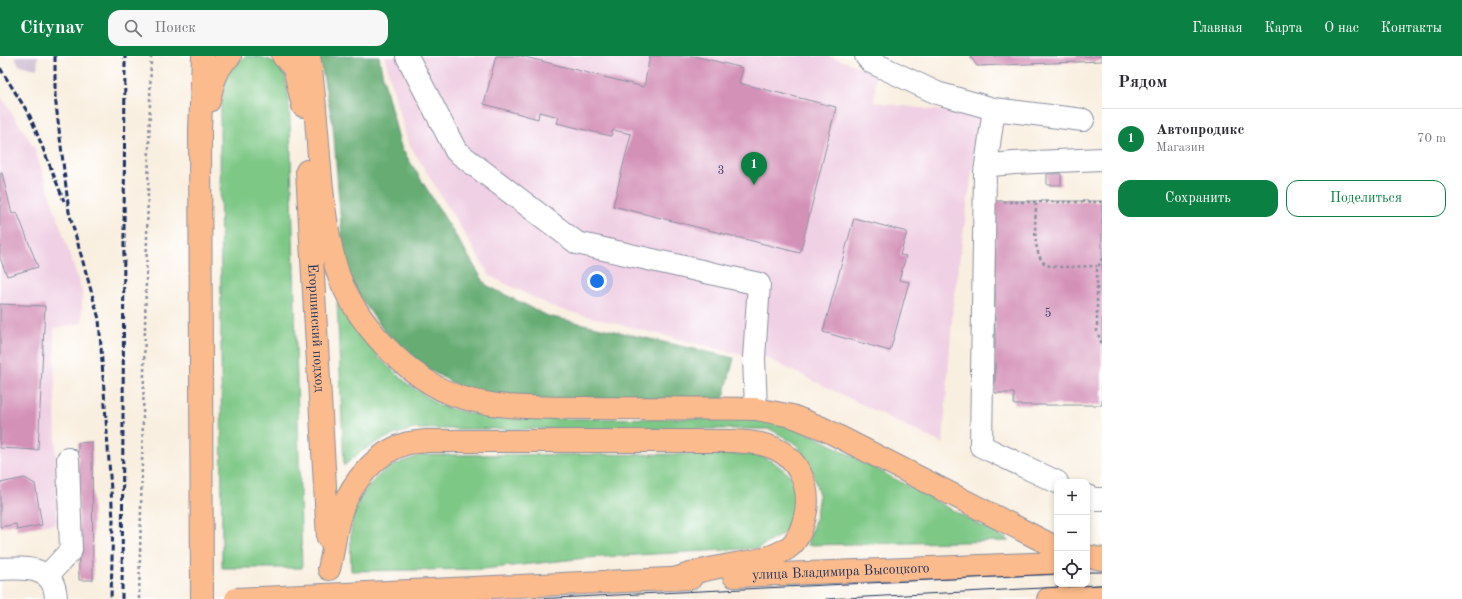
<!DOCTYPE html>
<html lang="ru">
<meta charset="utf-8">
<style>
:root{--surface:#fff;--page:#f7f7f7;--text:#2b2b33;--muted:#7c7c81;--line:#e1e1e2;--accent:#0b8043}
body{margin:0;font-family:"Old Standard TT",serif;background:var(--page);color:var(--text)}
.controls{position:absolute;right:12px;bottom:12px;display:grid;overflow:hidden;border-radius:8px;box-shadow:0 2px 6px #0003}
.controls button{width:36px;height:36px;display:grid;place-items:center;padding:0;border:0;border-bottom:1px solid var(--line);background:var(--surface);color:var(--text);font:20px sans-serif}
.you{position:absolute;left:597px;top:225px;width:14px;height:14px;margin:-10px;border:3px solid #fff;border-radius:50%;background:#1a73e8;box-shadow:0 0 0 6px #1a73e833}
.badge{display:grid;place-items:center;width:26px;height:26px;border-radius:50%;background:var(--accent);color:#fff;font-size:13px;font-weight:700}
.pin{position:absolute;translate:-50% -33px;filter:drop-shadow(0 1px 2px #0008)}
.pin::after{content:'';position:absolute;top:21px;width:14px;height:12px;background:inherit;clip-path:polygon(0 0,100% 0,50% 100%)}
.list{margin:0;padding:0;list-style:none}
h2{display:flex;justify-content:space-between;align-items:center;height:52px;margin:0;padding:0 16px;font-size:17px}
h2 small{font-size:13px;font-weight:400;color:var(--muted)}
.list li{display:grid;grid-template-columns:26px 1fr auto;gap:12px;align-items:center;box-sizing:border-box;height:60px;padding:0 16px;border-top:1px solid var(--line)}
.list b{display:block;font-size:15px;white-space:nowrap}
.list p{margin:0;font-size:13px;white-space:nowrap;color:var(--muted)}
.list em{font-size:13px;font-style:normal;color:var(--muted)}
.actions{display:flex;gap:8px;padding:12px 16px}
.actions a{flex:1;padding:9px 0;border:1px solid var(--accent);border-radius:12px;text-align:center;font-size:14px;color:var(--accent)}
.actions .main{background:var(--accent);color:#fff}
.icon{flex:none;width:22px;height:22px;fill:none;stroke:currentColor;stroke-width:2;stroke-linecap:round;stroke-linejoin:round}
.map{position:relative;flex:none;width:1102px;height:543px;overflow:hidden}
header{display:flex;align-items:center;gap:24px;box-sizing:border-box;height:56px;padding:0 20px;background:var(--accent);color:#fff}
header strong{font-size:19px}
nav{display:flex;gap:22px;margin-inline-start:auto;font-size:14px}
.search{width:280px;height:36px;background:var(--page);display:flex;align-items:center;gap:10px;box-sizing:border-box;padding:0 14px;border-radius:12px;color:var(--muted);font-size:15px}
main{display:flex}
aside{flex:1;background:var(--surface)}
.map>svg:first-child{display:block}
</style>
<header>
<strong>Citynav</strong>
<div class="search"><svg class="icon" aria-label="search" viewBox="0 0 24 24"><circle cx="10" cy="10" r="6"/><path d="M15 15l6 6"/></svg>Поиск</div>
<nav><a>Главная</a><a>Карта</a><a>О нас</a><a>Контакты</a></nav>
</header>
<main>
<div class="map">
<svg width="1102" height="543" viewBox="0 0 1102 543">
<rect width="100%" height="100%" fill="#fff"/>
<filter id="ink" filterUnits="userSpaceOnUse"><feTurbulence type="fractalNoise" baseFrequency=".025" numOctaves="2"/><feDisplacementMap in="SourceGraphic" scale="8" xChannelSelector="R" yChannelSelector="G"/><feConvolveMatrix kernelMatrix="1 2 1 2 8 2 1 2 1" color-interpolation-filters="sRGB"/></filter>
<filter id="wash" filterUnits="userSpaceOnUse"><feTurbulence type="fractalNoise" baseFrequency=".012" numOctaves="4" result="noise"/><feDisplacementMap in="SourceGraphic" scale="16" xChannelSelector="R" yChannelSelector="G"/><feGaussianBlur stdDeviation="0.9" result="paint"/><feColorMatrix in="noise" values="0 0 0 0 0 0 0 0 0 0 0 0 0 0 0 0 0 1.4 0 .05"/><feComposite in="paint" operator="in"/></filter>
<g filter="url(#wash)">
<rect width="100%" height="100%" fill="#f9efe0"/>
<path fill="#f0d0e4" d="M 384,0 L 828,0 L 876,16 L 874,46 L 980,60 L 953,250 L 943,388 L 765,301 L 754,302 L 555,252 L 490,220 L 408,86 Z
M 0,39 L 34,91 L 82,235 L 82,267 L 54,272 L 57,467 L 17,474 L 16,468 L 0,471 Z"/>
<path fill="#cebed1" d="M 15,0 L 38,0 L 37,13 L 19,9 Z"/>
<path fill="#7ec886" stroke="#4c7c72" d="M 246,0 C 291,0 287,27 290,63 L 302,512 L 222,512 L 220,61 C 223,37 222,13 246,0 Z
M 337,246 L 380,303 L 408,328 L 440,350 L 494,363 L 764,362 L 815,380 L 1010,485 L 807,489 L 815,464 L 819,439 L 812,413 L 796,388 L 770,373 L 414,373 C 385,381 366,389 344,410 Z
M 743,398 L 762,400 L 775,407 L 790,419 L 798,439 L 795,460 L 783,478 L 758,492 L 586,502 L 484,513 L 351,515 C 350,473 347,444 384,415 C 393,408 409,404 421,399 Z"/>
<path fill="#66ac73" stroke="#406e68" d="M 319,0 L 379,0 L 383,21 L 401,91 L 486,229 L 548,260 L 734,302 L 723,345 L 504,343 L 462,332 L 413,305 L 384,275 L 359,240 L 348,219 L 343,195 L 333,69 Z"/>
<g id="blocks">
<path fill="#d491b8" d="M 496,0 L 521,0 L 644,31 L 650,0 L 694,0 L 743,12 L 739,27 L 836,51 L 800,197 L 613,150 L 631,78 L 613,74 L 611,80 L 557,67 L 559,61 L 539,56 L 538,63 L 484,48 Z
M 970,0 L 1102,0 L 1102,5 L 977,10 Z
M 2,117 L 12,158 L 17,156 L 38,211 L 7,220 L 0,202 L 0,118 Z
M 1047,118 L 1061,118 L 1061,129 L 1047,129 Z
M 995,145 L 1102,145 L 1102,349 L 1014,349 L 1014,337 L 995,337 Z
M 854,162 L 907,176 L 900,199 L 906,200 L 899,224 L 909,226 L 890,295 L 823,276 Z
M 0,248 L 45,250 L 38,394 L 0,392 Z
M 92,386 L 93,524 L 79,524 L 78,387 Z
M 25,422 L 35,428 L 42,469 L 17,474 L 16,468 L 0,471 L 0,427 Z"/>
</g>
</g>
<g filter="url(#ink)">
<use href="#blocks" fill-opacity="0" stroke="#8a8f9f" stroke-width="1"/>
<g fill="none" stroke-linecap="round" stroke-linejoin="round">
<g stroke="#8a8f9f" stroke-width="24">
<path id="minor" d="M 407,0 L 456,95 L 577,187 L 759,228 L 754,302 L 756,353
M 866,0 L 871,6 L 937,37 L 994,53 L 1083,64
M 985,116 L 994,53
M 1057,426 L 981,390 L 985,116 L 992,109 L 1014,107 L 1102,103
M 1087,440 L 1094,443 L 1102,443
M 0,513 C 25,512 55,509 56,543
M 48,519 L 71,494 L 68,403"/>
</g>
<g stroke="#8a8f9f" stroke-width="24">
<g id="major">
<path d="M 283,0 L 294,12 L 303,50"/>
<path d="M 309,0 C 320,70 317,143 336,211 C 350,262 410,326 460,341 C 502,354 545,351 588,352 C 644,352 700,352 756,353 L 792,360 L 822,372 L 1057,492"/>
<path d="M 209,45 C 212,29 217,10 230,0"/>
<path id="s1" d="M 307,115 L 328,482"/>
<path d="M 1087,500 L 1102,503"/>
<path d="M 329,513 C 334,494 335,471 342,453 C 353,425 376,397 405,388 C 412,386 420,386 427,385 L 734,385 C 745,386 757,386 768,390 C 798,399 812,431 805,460 C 802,472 798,485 788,492 C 770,504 750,505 730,509 C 712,512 694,516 677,522"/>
<path id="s2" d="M 734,520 L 1057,507"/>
<path d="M 625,525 L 691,522"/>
<path d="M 202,543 L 200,74 L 203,0"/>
<path d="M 1048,543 L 1102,540"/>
</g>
</g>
<path stroke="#8a8f9f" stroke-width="2.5" stroke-dasharray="3 3" stroke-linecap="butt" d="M 1003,146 L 1102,146
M 1036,147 C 1036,162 1030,205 1050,210 C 1061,212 1085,210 1097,210
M 1102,202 L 1097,214 L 1097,275 L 1102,289
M 139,543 L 151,0"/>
<use href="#minor" stroke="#fff" stroke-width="22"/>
<use href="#major" stroke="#fbbb8c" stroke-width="22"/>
<path stroke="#1b2f5e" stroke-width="1" d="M 1087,516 L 1102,516
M 534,543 L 1057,518
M 826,543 L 1102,529"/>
<path stroke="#1b2f5e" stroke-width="3" stroke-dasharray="6 3" stroke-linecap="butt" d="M 55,0 L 55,40 L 69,156 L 99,263 L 113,463 L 111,543
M 0,12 L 30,60 L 64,145
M 122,543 L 125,0"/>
<g stroke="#8a8f9f" stroke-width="24" stroke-linecap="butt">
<path id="major-bridge" d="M 236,543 L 625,525"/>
</g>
<use href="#major-bridge" stroke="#fbbb8c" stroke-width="22"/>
</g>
</g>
<g text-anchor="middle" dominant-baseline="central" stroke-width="4" stroke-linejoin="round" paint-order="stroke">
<g font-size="12" fill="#494874">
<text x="721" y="115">3</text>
<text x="1048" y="258">5</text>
</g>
<g font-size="14" fill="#1b2f5e" stroke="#fff">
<text stroke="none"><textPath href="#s1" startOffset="157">Егоршинский подход</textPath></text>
<text stroke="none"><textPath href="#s2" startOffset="107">улица Владимира Высоцкого</textPath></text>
</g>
</g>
</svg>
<div class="controls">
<button>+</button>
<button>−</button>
<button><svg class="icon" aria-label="locate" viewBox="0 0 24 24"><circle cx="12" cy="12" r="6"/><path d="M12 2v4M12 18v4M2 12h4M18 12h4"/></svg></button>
</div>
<div class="you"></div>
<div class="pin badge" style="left:754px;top:129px">1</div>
</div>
<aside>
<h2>Рядом<small></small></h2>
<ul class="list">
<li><span class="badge">1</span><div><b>Автопродикс</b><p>Магазин</p></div><em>70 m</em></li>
</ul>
<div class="actions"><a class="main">Сохранить</a><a>Поделиться</a></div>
</aside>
</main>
